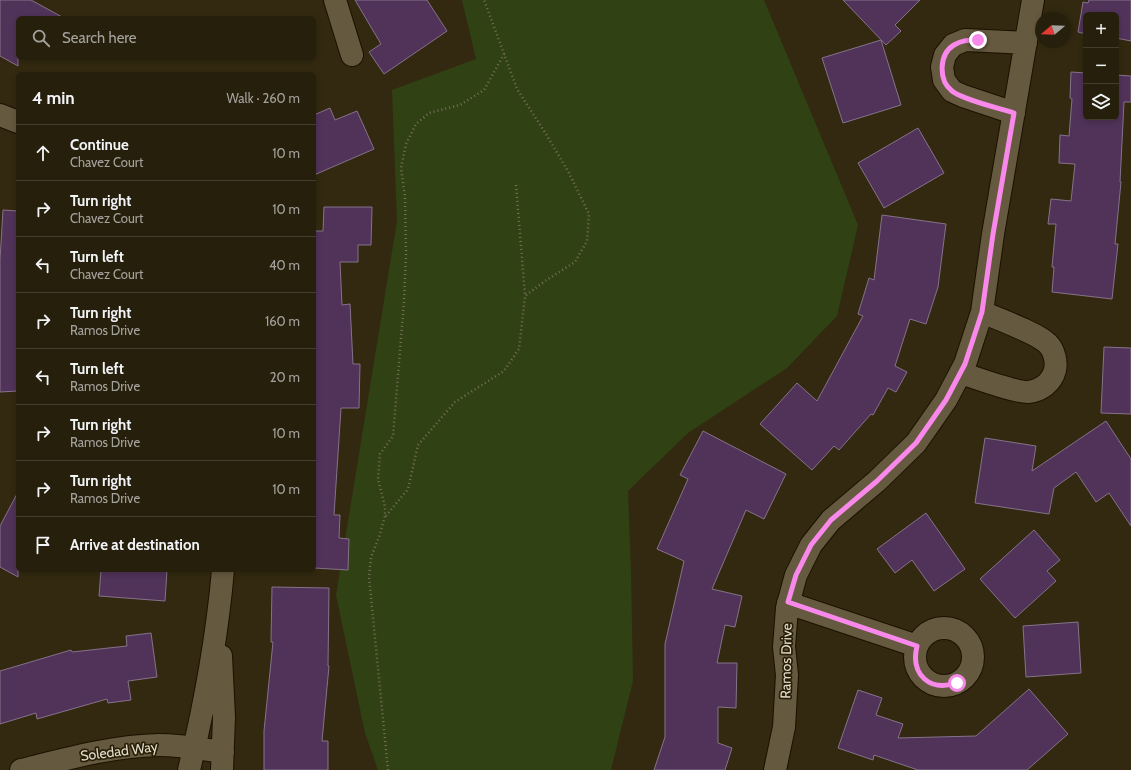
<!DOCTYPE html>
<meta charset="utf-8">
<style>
:root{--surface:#261f0c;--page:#2e2715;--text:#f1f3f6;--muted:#a4a29d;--line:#423d2d}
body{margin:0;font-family:Cabin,sans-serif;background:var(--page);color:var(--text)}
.controls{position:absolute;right:12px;top:12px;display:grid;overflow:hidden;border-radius:6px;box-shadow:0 2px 6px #0003}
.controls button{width:36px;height:36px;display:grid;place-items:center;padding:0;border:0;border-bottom:1px solid var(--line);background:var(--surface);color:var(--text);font:20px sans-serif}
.compass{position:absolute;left:1035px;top:12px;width:36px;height:36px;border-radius:50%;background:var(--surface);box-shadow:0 2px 6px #0003;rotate:251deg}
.stop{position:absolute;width:12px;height:12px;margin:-9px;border:3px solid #f888ea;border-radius:50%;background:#fff}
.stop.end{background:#f888ea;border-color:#fff;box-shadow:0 1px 4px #0008}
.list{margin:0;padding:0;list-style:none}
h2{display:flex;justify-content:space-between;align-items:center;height:52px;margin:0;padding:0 16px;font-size:17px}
h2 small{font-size:13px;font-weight:400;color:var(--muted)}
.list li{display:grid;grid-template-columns:26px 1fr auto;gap:12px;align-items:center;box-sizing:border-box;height:56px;padding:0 16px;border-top:1px solid var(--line)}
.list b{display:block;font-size:15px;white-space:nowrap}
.list p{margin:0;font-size:13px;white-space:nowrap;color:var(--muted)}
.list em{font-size:13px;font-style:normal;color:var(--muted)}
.icon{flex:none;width:22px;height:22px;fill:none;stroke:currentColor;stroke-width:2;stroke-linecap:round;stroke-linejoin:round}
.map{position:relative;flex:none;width:1131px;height:770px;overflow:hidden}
.search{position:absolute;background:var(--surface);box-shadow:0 2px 6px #0003;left:16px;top:16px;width:300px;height:44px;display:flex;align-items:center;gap:10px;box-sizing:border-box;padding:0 14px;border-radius:6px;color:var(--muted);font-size:15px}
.panel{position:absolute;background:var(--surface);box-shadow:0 2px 6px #0003;left:16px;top:72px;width:300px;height:500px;border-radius:6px}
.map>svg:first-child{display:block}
</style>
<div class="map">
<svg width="1131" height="770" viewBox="0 0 1131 770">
<rect width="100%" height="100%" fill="#332910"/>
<path fill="#304114" d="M 462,0 L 764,0 L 858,225 L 837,316 L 787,368 L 688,433 L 628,491 L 631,573 L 633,681 L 611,770 L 378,770 L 365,733 L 336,595 L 397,221 L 392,90 L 476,59 Z"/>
<path fill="#513359" stroke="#85728a" d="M 0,0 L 31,0 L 64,18 L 18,18 L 18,66 L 0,56 Z
M 355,0 L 427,0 L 447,31 L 384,74 L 369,52 L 381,44 Z
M 843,0 L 920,0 L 895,25 L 901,31 L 886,45 Z
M 1089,0 L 1131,0 L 1131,41 L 1116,38 L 1116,15 L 1086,15 L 1086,34 L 1078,32 L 1083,2 L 1088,3 Z
M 881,40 L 901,105 L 843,123 L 822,58 Z
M 1071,72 L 1086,73 L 1086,117 L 1116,117 L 1116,75 L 1131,76 L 1131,102 L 1124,102 L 1120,182 L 1121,182 L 1115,244 L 1118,244 L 1112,299 L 1052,292 L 1054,267 L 1052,267 L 1056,224 L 1048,224 L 1051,199 L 1071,201 L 1075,164 L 1059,163 L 1060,135 L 1069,136 L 1072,99 L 1070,98 Z
M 330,108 L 335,120 L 357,111 L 374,149 L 314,175 L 314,115 Z
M 918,128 L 944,173 L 884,208 L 858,163 Z
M 324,207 L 372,207 L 371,245 L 358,245 L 358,262 L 340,262 L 342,305 L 350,304 L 353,364 L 360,364 L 359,408 L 341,408 L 334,515 L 340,515 L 339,538 L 349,539 L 348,570 L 314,568 L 314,231 L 323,231 Z
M 3,210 L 18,211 L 18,391 L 0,392 L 0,260 Z
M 882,215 L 946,224 L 938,287 L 926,324 L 910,319 L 895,366 L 907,372 L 896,392 L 888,388 L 873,415 L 871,414 L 839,450 L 834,446 L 812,470 L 760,424 L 797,383 L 817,401 L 863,316 L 858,314 L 869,278 L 874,280 Z
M 1104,347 L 1131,348 L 1131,414 L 1101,413 Z
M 1106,421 L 1131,459 L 1131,526 L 1109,493 L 1096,502 L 1076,472 L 1054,488 L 1049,514 L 975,503 L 985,438 L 1036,446 L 1032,471 Z
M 703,431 L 786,474 L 764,519 L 746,510 L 712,589 L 742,596 L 735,627 L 725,625 L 717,663 L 737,663 L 736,708 L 718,707 L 718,743 L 732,748 L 725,770 L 654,770 L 665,737 L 665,644 L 684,561 L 657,549 L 688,479 L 680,475 Z
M 18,492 L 18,577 L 0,567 L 0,526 Z
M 926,513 L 965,569 L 934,591 L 912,560 L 895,573 L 877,549 Z
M 1034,530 L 1060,560 L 1047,571 L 1056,581 L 1015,618 L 980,579 Z
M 101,570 L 167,570 L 165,601 L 99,596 Z
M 272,587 L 329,588 L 328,666 L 329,666 L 322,741 L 328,741 L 328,770 L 264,770 L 264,731 L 273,642 L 271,642 Z
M 1078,622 L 1081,673 L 1026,677 L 1023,626 Z
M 151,633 L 157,677 L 128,681 L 131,700 L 108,703 L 107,699 L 37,719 L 36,713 L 0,724 L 0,671 L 71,650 L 72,652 L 127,646 L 126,636 Z
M 1029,689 L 1068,734 L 1027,770 L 918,770 L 874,755 L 873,760 L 838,748 L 858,690 L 882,698 L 876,715 L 903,724 L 898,738 L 976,736 Z"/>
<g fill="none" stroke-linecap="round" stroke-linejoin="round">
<g stroke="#1b1100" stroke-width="24">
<path id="minor" d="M 335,0 L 352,55
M 1014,113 L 963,96 L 952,91 L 944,80 L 942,67 L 945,55 L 953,45 L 965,40 L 1026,43
M 0,115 L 18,122
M 960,373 C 974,377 1017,393 1028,392 C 1041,391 1052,382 1055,370 C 1057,362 1054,350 1048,344 C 1037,333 998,319 982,312
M 788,603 L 917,646
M915 657a29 29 0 1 1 58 0a29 29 0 1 1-58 0Z
M 221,656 L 224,717 L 222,770
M 21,770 C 66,759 112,746 159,745 C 180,745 202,749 223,752
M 189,770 C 205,704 217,637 223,570
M 775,770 L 784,727 L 787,675 L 784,647 L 787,608 L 796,575 L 811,545 L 831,520 L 877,481 L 916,443 L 946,400 L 965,364 L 982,312 L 993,234 L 1033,0"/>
</g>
<path stroke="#78705b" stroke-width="2.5" stroke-dasharray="1 3" stroke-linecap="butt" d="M 516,185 L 525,295
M 386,516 L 408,489 L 418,445 L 455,402 L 504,371 L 519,349 L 525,296 L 545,281 L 575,262 L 587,241 L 589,214 L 569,173 L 546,134 L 517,89 L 484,0
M 388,770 L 369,577 L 371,557 L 379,537 L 385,516 L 385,507 L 378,479 L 380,454 L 393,436 L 404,302 L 406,254 L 405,197 L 401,168 L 406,144 L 416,124 L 429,113 L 460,105 L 484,90 L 504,54"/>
<use href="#minor" stroke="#65593f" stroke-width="22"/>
</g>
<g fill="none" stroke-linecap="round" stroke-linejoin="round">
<path stroke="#f888ea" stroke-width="5" d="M 957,683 C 930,692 910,675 917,646 L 788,602 L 796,575 L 811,545 L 831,520 L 877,481 L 916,443 L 946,400 L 965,364 L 982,312 L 993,234 L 1014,113 C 999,108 963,100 952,91 C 938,80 939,54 954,45 C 962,40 969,40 978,40"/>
</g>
<g text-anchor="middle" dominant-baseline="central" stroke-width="3.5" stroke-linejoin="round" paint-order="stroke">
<g font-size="14" fill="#e3ddce" stroke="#291f06">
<text transform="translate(786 661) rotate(-89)">Ramos Drive</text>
<text transform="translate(119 751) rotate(-7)">Soledad Way</text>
</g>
</g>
</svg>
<div class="controls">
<button>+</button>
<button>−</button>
<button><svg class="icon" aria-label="layers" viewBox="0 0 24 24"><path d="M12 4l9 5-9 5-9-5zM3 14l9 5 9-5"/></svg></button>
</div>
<svg class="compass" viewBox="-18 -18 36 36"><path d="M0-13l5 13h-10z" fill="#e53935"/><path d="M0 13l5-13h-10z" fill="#a4a29d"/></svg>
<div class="stop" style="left:957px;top:683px"></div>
<div class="stop end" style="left:978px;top:40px"></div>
<div class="search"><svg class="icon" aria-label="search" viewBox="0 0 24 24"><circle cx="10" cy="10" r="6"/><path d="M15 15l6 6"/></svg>Search here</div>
<section class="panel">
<h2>4 min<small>Walk · 260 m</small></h2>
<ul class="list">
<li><svg class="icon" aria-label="ahead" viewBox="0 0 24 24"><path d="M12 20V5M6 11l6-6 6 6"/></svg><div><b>Continue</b><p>Chavez Court</p></div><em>10 m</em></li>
<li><svg class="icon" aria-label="right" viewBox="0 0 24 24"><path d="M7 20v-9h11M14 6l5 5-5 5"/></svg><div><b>Turn right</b><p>Chavez Court</p></div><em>10 m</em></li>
<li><svg class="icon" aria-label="left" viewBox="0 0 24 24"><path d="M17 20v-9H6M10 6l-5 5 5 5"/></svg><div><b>Turn left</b><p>Chavez Court</p></div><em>40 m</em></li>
<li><svg class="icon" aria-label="right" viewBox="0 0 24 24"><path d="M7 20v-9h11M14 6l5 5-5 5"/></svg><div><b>Turn right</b><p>Ramos Drive</p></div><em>160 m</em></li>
<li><svg class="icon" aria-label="left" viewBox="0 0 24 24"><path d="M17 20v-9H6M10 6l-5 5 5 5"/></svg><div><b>Turn left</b><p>Ramos Drive</p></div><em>20 m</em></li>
<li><svg class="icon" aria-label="right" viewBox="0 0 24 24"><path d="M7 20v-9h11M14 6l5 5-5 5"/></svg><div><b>Turn right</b><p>Ramos Drive</p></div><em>10 m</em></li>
<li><svg class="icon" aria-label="right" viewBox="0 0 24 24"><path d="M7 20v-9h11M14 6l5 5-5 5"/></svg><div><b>Turn right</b><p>Ramos Drive</p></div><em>10 m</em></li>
<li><svg class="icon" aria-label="arrive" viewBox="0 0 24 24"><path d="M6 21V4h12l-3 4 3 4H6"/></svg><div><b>Arrive at destination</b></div></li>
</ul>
</section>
</div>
